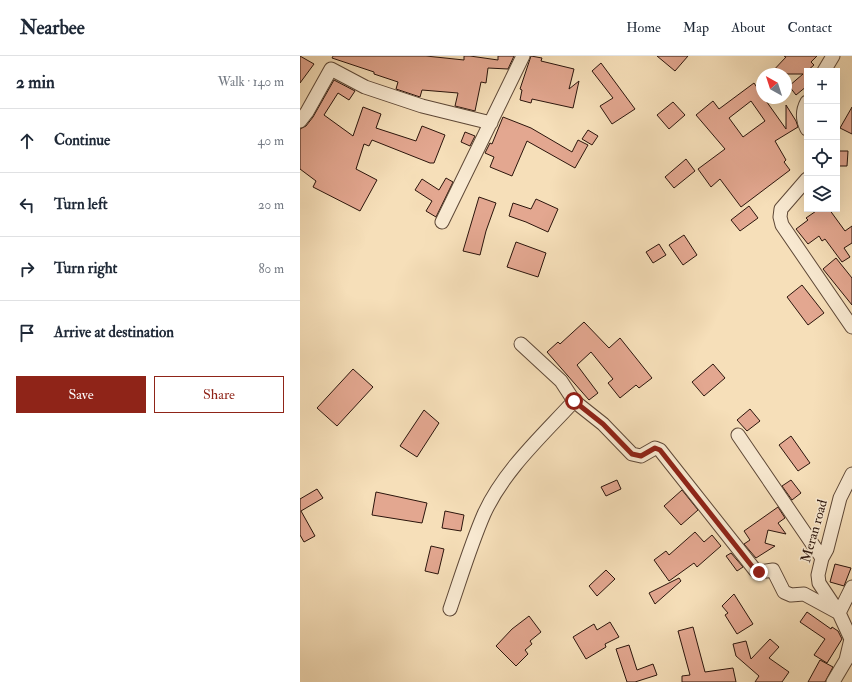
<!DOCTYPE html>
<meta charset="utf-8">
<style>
:root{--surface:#fff;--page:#f6f6f7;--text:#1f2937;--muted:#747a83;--line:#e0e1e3;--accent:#8f2418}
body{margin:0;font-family:"IM FELL Double Pica",serif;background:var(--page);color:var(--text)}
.controls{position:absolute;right:12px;top:12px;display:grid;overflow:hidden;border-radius:0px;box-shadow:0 4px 16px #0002}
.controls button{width:36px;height:36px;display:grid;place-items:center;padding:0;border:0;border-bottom:1px solid var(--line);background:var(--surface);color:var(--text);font:20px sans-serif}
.compass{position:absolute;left:456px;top:12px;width:36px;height:36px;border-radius:50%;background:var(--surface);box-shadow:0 4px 16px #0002;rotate:321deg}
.stop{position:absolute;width:12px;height:12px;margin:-9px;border:3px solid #8f2418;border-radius:50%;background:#fff}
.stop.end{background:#8f2418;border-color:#fff;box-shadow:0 1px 4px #0008}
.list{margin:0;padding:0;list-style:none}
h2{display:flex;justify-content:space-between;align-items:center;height:52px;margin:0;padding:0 16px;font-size:17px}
h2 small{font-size:13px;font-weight:400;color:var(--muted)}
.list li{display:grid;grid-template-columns:26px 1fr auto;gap:12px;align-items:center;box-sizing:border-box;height:64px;padding:0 16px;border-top:1px solid var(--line)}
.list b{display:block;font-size:15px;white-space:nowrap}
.list em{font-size:13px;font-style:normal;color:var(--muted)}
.actions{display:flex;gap:8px;padding:12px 16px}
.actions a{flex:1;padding:9px 0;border:1px solid var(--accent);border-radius:0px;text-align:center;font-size:14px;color:var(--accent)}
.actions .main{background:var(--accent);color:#fff}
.icon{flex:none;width:22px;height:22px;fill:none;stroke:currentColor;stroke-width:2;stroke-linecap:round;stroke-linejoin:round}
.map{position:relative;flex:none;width:552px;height:626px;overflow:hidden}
header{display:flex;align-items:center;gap:24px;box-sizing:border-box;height:56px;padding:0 20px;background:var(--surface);border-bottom:1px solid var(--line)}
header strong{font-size:19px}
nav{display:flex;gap:22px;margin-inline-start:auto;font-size:14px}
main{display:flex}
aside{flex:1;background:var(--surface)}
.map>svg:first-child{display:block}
</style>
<header>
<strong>Nearbee</strong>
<nav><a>Home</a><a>Map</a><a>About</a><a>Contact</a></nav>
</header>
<main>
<aside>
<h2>2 min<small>Walk · 140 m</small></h2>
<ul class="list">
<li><svg class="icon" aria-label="ahead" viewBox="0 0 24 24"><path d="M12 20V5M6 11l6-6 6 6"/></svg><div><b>Continue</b></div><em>40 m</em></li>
<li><svg class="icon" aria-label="left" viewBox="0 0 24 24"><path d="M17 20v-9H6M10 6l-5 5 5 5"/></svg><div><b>Turn left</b></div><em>20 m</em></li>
<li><svg class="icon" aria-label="right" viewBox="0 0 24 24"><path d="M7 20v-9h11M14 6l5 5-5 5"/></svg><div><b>Turn right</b></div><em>80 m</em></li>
<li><svg class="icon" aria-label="arrive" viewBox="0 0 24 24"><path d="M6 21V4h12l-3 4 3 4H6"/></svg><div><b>Arrive at destination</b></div></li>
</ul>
<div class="actions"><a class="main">Save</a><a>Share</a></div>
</aside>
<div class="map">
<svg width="552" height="626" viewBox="0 0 552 626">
<rect width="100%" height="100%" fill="#f6dfb9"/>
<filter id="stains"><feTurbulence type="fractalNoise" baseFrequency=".005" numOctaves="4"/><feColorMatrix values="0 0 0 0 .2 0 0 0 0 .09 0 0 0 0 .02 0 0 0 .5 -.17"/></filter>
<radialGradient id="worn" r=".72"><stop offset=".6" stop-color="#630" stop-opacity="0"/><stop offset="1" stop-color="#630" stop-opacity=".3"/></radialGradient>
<path fill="#e3a790" stroke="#2b150c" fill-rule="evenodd" d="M 0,0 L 14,8 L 0,27 Z
M 33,0 L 126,0 L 164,4 L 164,0 L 170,0 L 198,4 L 198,0 L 214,0 L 208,13 L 188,12 L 186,27 L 181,26 L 175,55 L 155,50 L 158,37 L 122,34 L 120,41 L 96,33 L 98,26 L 74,18 L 74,16 L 32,2 Z
M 231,0 L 242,2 L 241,5 L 274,13 L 269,33 L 279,25 L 273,52 L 232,43 L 231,47 L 220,44 L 222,34 L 220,33 Z
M 357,0 L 388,0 L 375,15 Z
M 484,0 L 517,0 L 511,6 L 514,9 L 507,15 L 507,30 L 496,39 L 489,30 L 503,18 L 470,18 L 486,1 Z
M 301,7 L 335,53 L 312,68 L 300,50 L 313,42 L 292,15 Z
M 34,24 L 55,35 L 49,44 L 38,37 L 24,59 L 53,80 L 63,51 L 81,58 L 76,72 L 116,85 L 122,70 L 145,79 L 134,107 L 130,107 L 72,84 L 69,90 L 64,88 L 56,113 L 77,124 L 60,155 L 13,131 L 16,125 L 0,113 L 0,73 L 6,70 L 13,61 Z
M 454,27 L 462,39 L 462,42 L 464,42 L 486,73 L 486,49 L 496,65 L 498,71 L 475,85 L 486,104 L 484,106 L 490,114 L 441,151 L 420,123 L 411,131 L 398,113 L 425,93 L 396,59 L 413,45 L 419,53 ZM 451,45 L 465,65 L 443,81 L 429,62 Z
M 373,46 L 385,59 L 369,73 L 357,59 Z
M 552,51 L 552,78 L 540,72 Z
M 203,61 L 231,72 L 272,96 L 278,84 L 288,89 L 275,112 L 227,85 L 212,120 L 190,111 L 194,101 L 185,97 L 190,87 L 192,88 Z
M 288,74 L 298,80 L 292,89 L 282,83 Z
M 165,76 L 175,80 L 170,90 L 161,86 Z
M 537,95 L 548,95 L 547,110 L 537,110 Z
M 386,103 L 395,115 L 374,132 L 365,121 Z
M 146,122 L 153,126 L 136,161 L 126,155 L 132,145 L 115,134 L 122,123 L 139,134 Z
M 179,141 L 196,147 L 186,175 L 180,199 L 163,195 Z
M 236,143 L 258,153 L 248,176 L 226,166 L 209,160 L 213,147 L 231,153 Z
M 449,150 L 458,162 L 440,175 L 431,164 Z
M 519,153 L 529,153 L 545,175 L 552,170 L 552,187 L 544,192 L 550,201 L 542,206 L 525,183 L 522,185 L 519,180 L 508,188 L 496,173 L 508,164 L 506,162 Z
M 384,179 L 397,199 L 383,209 L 369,189 Z
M 216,186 L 246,197 L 238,221 L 207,211 Z
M 359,188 L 366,199 L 353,207 L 346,196 Z
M 536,202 L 552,222 L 552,249 L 523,213 Z
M 502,229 L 524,257 L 508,269 L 487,241 Z
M 284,266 L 309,292 L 320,282 L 352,322 L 339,332 L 336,329 L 320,342 L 308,327 L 313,323 L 291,296 L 277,309 L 298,337 L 289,344 L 247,296 L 258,286 L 260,288 Z
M 413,308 L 425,322 L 404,340 L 392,326 Z
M 53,313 L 73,331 L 37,370 L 17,352 Z
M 450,353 L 460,365 L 447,375 L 437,364 Z
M 124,354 L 139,367 L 117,401 L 100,390 Z
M 491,380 L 510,407 L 498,415 L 479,389 Z
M 317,424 L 321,433 L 306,440 L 301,431 Z
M 491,424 L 501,437 L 492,444 L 482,430 Z
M 17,433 L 23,442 L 1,455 L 15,480 L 4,486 L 0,479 L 0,443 Z
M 382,434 L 398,454 L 381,469 L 364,450 Z
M 76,436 L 127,447 L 122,467 L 72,459 Z
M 478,451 L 485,462 L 478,467 L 486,478 L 468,474 L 465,487 L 475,490 L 456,502 L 444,488 L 450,484 L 444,475 Z
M 145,455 L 164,459 L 161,475 L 142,472 Z
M 395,476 L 404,486 L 412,479 L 421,490 L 397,511 L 394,507 L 369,525 L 354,504 L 366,495 L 369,499 Z
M 131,490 L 144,493 L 138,518 L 125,515 Z
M 431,497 L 443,511 L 437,515 L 426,500 Z
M 535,508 L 551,512 L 544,530 L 530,526 Z
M 306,514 L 315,523 L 297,540 L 289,530 Z
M 379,522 L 381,525 L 355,548 L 349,537 Z
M 434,538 L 453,568 L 437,578 L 425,559 L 428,557 L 422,550 Z
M 507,556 L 531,573 L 532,571 L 538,575 L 542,583 L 527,607 L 514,599 L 525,583 L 500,566 Z
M 229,560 L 241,576 L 230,585 L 232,588 L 225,594 L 228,598 L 216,610 L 196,590 L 212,573 Z
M 310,566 L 319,581 L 305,588 L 306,591 L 286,603 L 273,581 L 294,568 L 297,574 Z
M 393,571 L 405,616 L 433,612 L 436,626 L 382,626 L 382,620 L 390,619 L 378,575 Z
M 470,583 L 479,591 L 469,602 L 489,616 L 482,626 L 455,626 L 459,620 L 436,600 L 433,588 L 446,585 L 451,603 Z
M 329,589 L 337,614 L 353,608 L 357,619 L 335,626 L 327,626 L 316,593 Z
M 520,604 L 533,611 L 525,626 L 508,626 Z"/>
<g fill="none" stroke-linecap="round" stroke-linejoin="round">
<g stroke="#5e4837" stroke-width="15">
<path id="minor" d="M 524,15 L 533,0
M 507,46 C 502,55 503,65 507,73
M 0,65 L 7,56 L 31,13 L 65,31 L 122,50 L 191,67
M 507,123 L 481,153 L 480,161 L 482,169 L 552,271
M 142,166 L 223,0
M 221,288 L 261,325 L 274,345 L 303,368 L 332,398 L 341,400 L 355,392 L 360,394 L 455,514 L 459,516 L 473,514 L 484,536 L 491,539 L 504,538 L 539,557 L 552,531
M 438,379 L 522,502
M 150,553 C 161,521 171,488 184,458 C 204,414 243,379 274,345
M 533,626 L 546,604 L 551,583 L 539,557 L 519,527 L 518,519 L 522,502 L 527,493 L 540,442 L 552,418"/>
</g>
<use href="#minor" stroke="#f9ead2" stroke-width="13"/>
</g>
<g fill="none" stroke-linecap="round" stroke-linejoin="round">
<path stroke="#8f2418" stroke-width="5" d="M 274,345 L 303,368 L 332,398 L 341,400 L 355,392 L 360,394 L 455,514 L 459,516"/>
</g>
<g text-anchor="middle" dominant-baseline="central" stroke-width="3" stroke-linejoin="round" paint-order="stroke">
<g font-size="14" fill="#2b150c" stroke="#f9ead2">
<text transform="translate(514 475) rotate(-74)">Meran road</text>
</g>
</g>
<rect width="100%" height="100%" filter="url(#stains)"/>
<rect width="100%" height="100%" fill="url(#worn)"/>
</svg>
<div class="controls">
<button>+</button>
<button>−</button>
<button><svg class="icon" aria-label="locate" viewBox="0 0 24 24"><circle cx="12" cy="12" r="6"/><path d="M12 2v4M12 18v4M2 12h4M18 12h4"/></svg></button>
<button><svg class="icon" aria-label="layers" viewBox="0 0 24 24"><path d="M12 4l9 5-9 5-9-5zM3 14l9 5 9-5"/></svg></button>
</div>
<svg class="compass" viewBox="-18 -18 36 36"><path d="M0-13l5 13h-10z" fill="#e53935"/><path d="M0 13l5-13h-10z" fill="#747a83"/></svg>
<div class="stop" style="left:274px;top:345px"></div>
<div class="stop end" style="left:459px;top:516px"></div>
</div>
</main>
